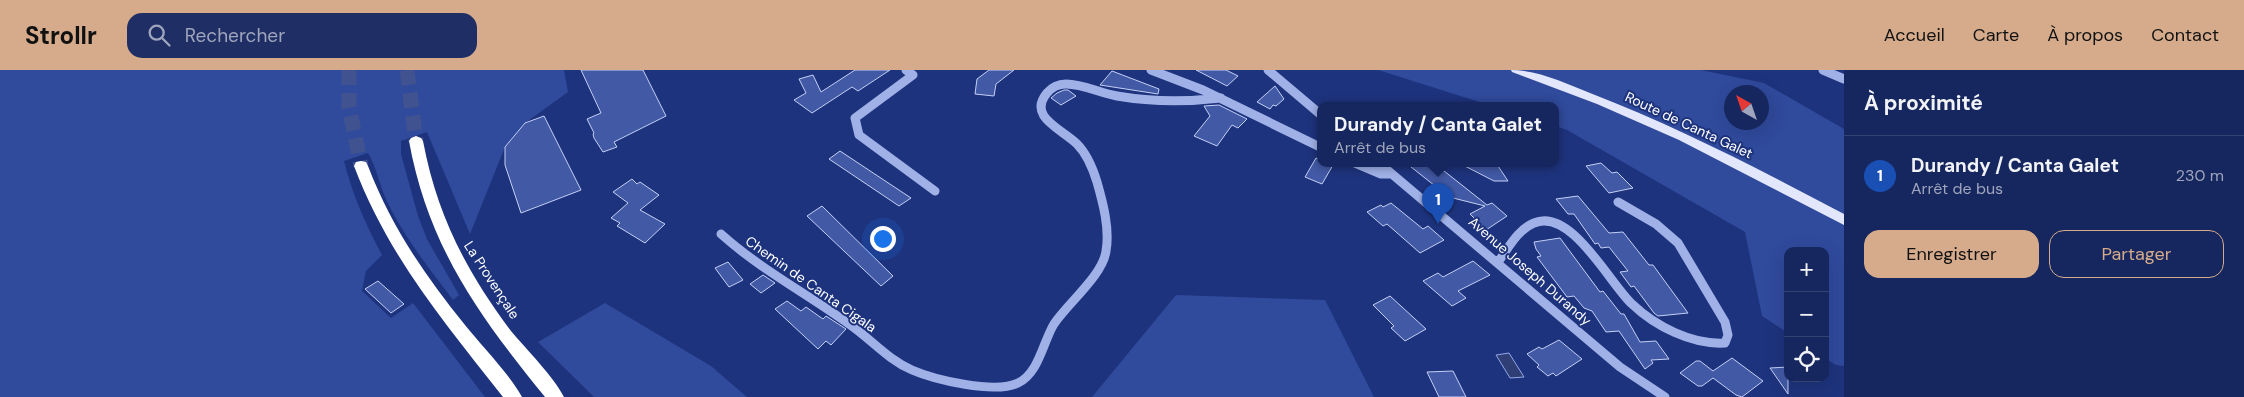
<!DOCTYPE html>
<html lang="fr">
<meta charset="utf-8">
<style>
:root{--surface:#16265e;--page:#1f2e64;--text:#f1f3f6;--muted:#9ea5bc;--line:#354373;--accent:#d6ab8b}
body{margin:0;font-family:"DM Sans",sans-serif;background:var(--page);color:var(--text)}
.controls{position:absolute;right:15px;bottom:15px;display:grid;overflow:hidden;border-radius:10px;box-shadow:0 5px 20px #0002}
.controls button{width:45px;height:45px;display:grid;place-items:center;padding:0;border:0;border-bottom:1px solid var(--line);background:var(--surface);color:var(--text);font:25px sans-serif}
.compass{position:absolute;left:1724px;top:15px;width:45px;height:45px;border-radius:50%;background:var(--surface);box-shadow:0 5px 20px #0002;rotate:320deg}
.you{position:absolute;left:882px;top:168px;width:18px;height:18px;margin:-12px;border:4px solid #fff;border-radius:50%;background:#1a73e8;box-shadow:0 0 0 8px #1a73e833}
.badge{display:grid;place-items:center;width:32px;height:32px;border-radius:50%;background:var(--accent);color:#fff;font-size:16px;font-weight:700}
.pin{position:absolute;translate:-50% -41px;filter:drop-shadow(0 1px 2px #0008)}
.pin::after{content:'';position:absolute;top:26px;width:18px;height:15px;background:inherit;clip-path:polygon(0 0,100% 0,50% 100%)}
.popup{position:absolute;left:1317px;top:32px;width:242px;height:65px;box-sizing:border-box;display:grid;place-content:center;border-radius:10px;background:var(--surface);filter:drop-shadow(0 1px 4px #0005);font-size:16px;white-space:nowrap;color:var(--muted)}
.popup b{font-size:19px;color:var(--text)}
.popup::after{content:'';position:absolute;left:50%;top:100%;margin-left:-10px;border:10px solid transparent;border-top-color:var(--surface)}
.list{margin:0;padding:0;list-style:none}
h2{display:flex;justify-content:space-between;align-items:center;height:65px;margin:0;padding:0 20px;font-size:21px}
h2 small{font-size:16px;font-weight:400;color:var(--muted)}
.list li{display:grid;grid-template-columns:32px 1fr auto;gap:15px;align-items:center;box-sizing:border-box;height:80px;padding:0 20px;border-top:1px solid var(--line)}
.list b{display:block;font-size:19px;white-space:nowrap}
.list p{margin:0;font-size:16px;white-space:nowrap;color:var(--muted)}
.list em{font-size:16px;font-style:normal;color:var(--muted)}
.actions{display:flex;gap:10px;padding:15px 20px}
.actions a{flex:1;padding:11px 0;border:1px solid var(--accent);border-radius:15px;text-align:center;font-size:18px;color:var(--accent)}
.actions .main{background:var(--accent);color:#111}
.icon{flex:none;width:28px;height:28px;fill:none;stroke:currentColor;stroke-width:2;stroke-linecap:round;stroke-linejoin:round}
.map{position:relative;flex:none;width:1844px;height:327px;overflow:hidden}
header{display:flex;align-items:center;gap:30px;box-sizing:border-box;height:70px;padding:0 25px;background:var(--accent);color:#111}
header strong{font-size:24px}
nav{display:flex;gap:28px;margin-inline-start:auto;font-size:18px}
.search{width:350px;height:45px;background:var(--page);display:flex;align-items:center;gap:12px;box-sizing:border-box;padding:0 18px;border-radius:15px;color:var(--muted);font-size:19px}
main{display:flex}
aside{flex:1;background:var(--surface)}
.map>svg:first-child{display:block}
</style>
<header>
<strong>Strollr</strong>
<div class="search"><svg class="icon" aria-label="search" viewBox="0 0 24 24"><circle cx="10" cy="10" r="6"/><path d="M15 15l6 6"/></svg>Rechercher</div>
<nav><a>Accueil</a><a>Carte</a><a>À propos</a><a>Contact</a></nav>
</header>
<main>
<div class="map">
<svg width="1844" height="327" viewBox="0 0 1844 327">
<rect width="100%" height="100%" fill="#1e337d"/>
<path fill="#304a9c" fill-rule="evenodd" d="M 0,0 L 564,0 L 568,22 L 525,53 L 505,77 L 470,164 L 427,62 L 401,71 L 401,84 L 418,146 L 427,169 L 459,225 L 453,230 C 429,198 403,166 386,129 C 379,114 377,98 368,83 L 344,91 C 353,126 365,153 382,185 L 366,201 L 362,221 L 391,248 L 413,233 L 485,327 L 0,327 Z
M 1378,0 L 1701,0 L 1764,13 L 1844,59 L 1844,296 L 1836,295 L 1825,288 L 1825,181 L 1788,181 L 1788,263 L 1762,246 L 1745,162 L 1567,60 L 1556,56 L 1556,35 L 1489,35 ZM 1732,22 L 1762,22 L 1762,52 L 1732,52 Z
M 1176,225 L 1325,230 L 1374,327 L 1092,327 Z
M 605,233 L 711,296 L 747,327 L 594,327 L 538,272 Z"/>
<path fill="#2f3f76" stroke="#94a9e9" d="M 1509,283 L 1524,307 L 1510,308 L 1496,285 Z"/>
<path fill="#4259a5" stroke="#c4d0f6" d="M 581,0 L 643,0 L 666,46 L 614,72 L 617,77 L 603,82 L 594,68 L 593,64 L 594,63 L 587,49 L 601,43 Z
M 855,0 L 890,0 L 858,21 L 852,17 L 812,43 L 794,30 L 806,23 L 799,9 L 813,5 L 821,22 Z
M 989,0 L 1014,0 L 996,14 L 994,26 L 975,24 L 977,9 Z
M 1196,0 L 1226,0 L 1238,6 L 1227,16 Z
M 1112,1 L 1159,19 L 1158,24 L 1100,15 Z
M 1275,16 L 1284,29 L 1276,36 L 1273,35 L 1270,39 L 1257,32 Z
M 1064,20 L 1068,20 L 1076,26 L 1061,35 L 1051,28 L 1057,23 Z
M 1219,35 L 1247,49 L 1238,58 L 1232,55 L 1217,76 L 1194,66 L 1210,46 L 1204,36 Z
M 544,46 L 581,120 L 521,143 L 505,95 L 505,77 L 525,53 Z
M 840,81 L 911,128 L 899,136 L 829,89 Z
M 1316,88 L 1320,90 L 1320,93 L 1333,95 L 1322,114 L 1305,107 Z
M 1406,93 L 1434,93 L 1487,135 L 1492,133 L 1507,146 L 1486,160 L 1470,144 L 1485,136 L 1449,127 Z
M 1459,93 L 1496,93 L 1508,111 L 1494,111 Z
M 1601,93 L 1612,103 L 1617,102 L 1633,118 L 1609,123 L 1586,96 Z
M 632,109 L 637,114 L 640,112 L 659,125 L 640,140 L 665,154 L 645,173 L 617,156 L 620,153 L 611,148 L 628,133 L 613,122 Z
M 1578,126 L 1609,163 L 1623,162 L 1649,195 L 1653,195 L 1688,243 L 1658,246 L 1654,243 L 1634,216 L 1631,217 L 1620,202 L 1628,201 L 1609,177 L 1601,178 L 1598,173 L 1595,174 L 1574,144 L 1568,144 L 1556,129 Z
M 1391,133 L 1423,159 L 1428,156 L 1444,170 L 1420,183 L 1387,154 L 1383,156 L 1367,142 L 1381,135 L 1383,137 Z
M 822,136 L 893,206 L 881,216 L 807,146 Z
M 1560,168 L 1600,222 L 1603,221 L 1621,244 L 1624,244 L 1640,272 L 1656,271 L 1669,289 L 1651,290 L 1653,293 L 1645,299 L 1619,261 L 1606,262 L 1592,241 L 1584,238 L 1574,226 L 1567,227 L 1537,187 L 1541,186 L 1536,179 L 1534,172 Z
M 1473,191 L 1490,205 L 1458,221 L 1466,228 L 1452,236 L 1423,211 L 1438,203 L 1443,207 Z
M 728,192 L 743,210 L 729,217 L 715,198 Z
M 763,205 L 775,213 L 761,223 L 750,214 Z
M 378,211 L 404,234 L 391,243 L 365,219 Z
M 1390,226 L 1426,259 L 1405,271 L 1391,258 L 1394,256 L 1373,235 Z
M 787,231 L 801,241 L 806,237 L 823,249 L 826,246 L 846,259 L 831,275 L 826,271 L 818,279 L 775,239 Z
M 1559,270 L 1582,289 L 1556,306 L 1553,303 L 1548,306 L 1537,297 L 1539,295 L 1527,284 L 1539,277 L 1542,279 Z
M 1732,288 L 1763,311 L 1742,327 L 1736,325 L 1713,308 L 1702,316 L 1698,316 L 1680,303 L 1696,291 L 1700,291 L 1713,301 Z
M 1788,297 L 1788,324 L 1770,298 Z
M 1453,301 L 1466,327 L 1439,327 L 1427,302 Z"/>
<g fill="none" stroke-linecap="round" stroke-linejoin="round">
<path stroke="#405290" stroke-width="15" stroke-dasharray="15 8" stroke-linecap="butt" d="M 349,0 L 349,37 L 361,96
M 407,0 L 416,71"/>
<path stroke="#a0b1e8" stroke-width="9" d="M 906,0 L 913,5 L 855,48 L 859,65 L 935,121
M 1151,0 L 1203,20 L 1320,77
M 1268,0 L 1320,44
M 1823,0 L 1844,9
M 1355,93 L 1381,104 L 1392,104
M 1379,93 L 1620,297 L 1665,327
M 721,164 C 760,199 806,223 849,254 C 871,269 887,289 912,300 C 935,310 995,324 1018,313 C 1039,303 1043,272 1054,254 C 1068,233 1103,205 1106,181 C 1110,159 1103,133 1097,112 C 1093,99 1087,84 1077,74 C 1062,59 1027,47 1047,23 C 1052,17 1059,14 1066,14 C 1083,14 1100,23 1117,26 C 1152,32 1186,32 1221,28
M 1498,192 C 1508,179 1518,159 1534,153 C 1571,137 1610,214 1632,234 C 1655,256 1692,275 1725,273 L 1728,265 L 1725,252 L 1678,173 L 1656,154 L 1618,132"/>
<path fill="#e3e7fe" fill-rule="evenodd" d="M 1511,0 C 1538,0 1565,13 1590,23 C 1678,57 1761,100 1844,144 L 1844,155 L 1679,70 L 1597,34 L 1512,2 Z"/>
<path fill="#fff" fill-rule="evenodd" d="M 416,66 L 421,68 L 423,71 C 437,145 466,201 511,261 C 526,279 554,307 564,327 L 545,327 C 479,246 428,176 409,71 L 411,68 Z
M 361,91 L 366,92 L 368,96 C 392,158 424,204 465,255 C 481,275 511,306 522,327 L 503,327 C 444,252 388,186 354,96 L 356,92 Z"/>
</g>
<g text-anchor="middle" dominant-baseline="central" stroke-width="4" stroke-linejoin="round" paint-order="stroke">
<g font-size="14" fill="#fff" stroke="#1e337d">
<text transform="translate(1689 55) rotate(25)">Route de Canta Galet</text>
<text transform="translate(1530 201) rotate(41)">Avenue Joseph Durandy</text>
<text transform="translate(492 210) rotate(57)">La Provençale</text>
<text transform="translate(811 214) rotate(35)">Chemin de Canta Cigala</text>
</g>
</g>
</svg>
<div class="controls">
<button>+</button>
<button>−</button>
<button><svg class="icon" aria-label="locate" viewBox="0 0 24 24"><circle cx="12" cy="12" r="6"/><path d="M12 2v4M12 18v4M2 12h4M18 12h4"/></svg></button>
</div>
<svg class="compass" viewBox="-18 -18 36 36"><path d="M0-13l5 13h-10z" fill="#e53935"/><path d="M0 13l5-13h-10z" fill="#9ea5bc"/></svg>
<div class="you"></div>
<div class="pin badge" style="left:1438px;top:154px;background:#1a4fb4">1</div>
<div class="popup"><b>Durandy / Canta Galet</b>Arrêt de bus</div>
</div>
<aside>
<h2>À proximité<small></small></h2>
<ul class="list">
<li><span class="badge" style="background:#1a4fb4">1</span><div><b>Durandy / Canta Galet</b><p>Arrêt de bus</p></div><em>230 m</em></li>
</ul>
<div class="actions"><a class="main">Enregistrer</a><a>Partager</a></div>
</aside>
</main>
